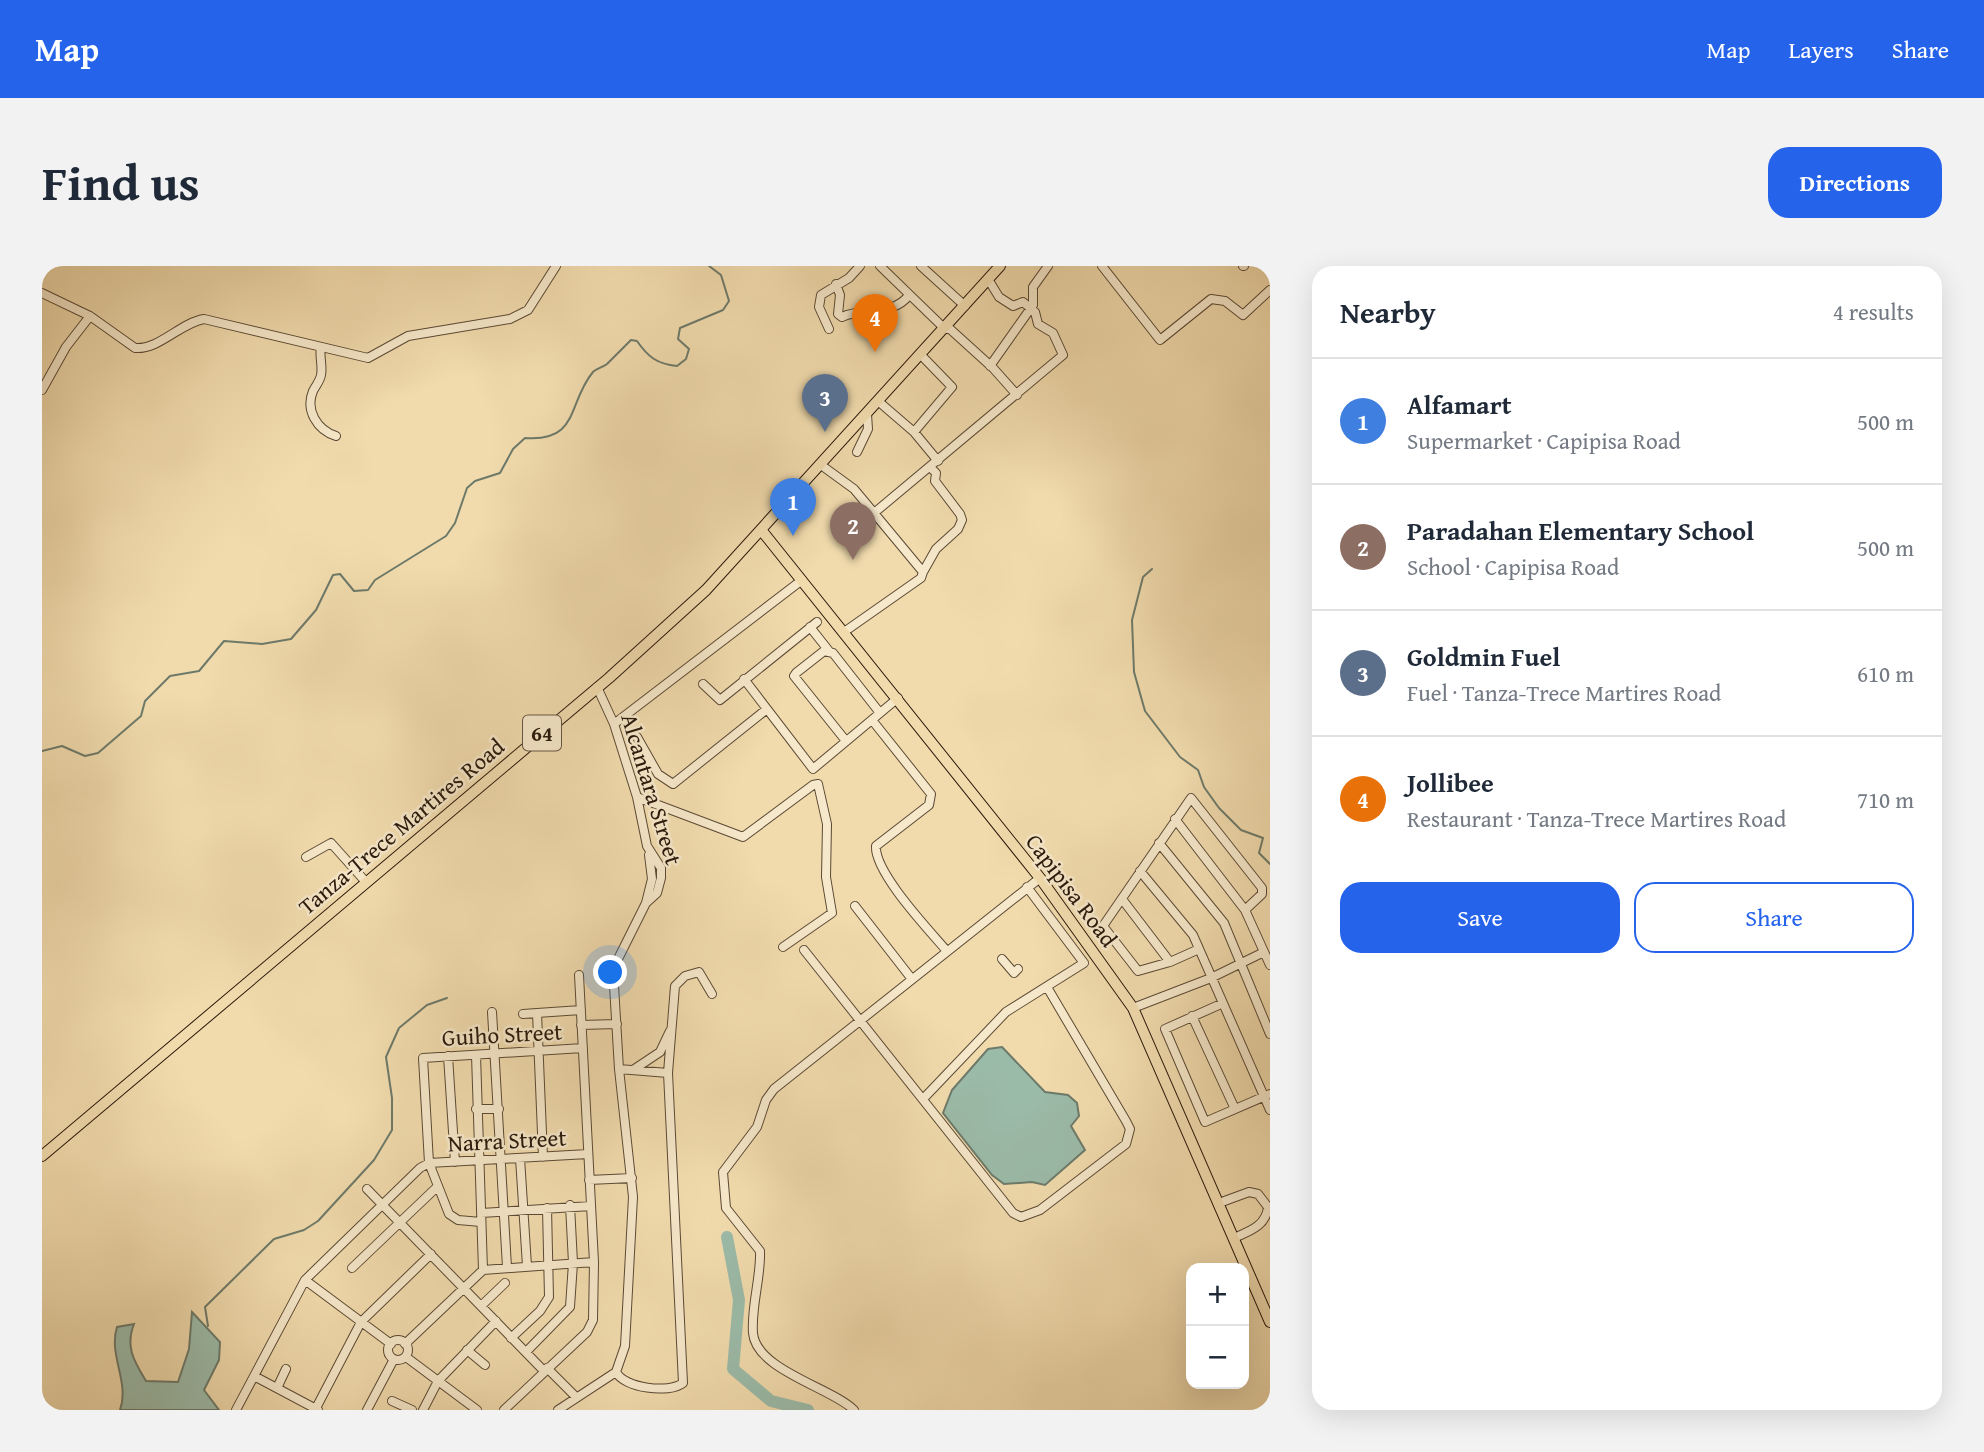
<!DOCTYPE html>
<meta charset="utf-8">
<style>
:root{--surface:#fff;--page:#f2f2f3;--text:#1f2937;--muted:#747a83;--line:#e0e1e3;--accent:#2563eb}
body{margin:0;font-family:"Gentium Book Plus",serif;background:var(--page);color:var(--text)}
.controls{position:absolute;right:21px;bottom:21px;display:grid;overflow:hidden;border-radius:14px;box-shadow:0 7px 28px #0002}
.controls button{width:63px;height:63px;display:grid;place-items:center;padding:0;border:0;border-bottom:2px solid var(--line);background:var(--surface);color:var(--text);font:35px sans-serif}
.you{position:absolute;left:569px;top:707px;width:24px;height:24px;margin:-18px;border:5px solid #fff;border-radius:50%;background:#1a73e8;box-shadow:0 0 0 10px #1a73e833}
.badge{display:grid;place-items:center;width:46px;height:46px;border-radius:50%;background:var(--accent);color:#fff;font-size:23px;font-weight:700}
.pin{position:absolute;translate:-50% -58px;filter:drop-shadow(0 2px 4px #0008)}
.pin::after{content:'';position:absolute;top:37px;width:24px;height:21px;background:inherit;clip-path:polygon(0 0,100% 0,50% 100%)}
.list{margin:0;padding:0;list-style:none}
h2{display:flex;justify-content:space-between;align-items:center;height:91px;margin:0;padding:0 28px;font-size:30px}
h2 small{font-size:23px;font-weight:400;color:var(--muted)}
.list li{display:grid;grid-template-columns:46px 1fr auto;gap:21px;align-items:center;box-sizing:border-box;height:126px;padding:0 28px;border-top:2px solid var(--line)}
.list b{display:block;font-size:26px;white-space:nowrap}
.list p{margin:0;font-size:23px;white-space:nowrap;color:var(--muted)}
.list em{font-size:23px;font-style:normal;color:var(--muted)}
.actions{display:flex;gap:14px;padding:21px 28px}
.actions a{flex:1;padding:16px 0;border:2px solid var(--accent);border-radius:21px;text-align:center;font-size:24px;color:var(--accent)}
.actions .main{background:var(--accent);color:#fff}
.map{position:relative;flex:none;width:1228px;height:1144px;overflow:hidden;border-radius:21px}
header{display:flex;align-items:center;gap:42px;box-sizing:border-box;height:98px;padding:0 35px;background:var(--accent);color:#fff}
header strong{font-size:33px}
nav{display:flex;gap:38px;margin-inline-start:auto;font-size:24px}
.intro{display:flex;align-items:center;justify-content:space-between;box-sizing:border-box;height:168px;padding:0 42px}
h1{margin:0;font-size:49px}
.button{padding:18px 32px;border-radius:21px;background:var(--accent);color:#fff;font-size:24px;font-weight:700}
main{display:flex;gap:42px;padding:0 42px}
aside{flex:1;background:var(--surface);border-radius:21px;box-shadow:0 7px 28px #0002}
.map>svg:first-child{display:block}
</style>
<header>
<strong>Map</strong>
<nav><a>Map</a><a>Layers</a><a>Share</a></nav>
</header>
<div class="intro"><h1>Find us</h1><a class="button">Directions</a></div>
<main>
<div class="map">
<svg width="1228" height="1144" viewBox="0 0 1228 1144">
<rect width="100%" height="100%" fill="#f1dbad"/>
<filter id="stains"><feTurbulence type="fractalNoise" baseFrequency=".00286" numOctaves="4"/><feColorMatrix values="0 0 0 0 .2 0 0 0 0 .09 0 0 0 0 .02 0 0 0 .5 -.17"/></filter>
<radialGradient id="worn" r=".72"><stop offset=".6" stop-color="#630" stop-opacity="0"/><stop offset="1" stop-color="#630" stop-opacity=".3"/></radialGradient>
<path fill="#9bbba9" stroke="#6d7a6a" stroke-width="2" d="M 960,781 L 1003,826 L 1026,829 L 1035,837 L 1037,850 L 1029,860 L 1043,884 L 1003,919 L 990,916 L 962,918 L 950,909 L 901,847 L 910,824 L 946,783 Z
M 150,1046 L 178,1076 L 177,1094 L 162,1124 L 177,1144 L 78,1144 C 88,1116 66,1089 75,1061 L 92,1058 C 83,1081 92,1095 104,1115 L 136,1116 L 147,1083 Z"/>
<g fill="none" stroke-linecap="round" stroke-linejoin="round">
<path stroke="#6d7a6a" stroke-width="2" d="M 1110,303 L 1101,311 L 1090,354 L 1092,406 L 1103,445 L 1138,491 L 1156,504 L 1162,521 L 1177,542 L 1199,564 L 1221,572 L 1217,587 L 1228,598
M 0,485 L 20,480 L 43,490 L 56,487 L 99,450 L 103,435 L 128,410 L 157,405 L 182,375 L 220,378 L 249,373 L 274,344 L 291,309 L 298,308 L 312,325 L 326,324 L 333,314 L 404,270 L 413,257 L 425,222 L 433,215 L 458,207 L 471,183 L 483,172 C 538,176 525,137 551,106 C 554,103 561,101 565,98 C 573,90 581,82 589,74 L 595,75 C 606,91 615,98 635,100 L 644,93 L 647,83 L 636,73 L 638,62 L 681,44 L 687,35 L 679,9 L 667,0
M 166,1060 L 163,1041 L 232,973 L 262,964 L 276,955 L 332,894 L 350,864 L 350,832 L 344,791 L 357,762 L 385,739 L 405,732"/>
<path stroke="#9bbba9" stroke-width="12" d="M 685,971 L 697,1034 L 691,1103 L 729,1135 L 766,1144"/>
<g stroke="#5b4934" stroke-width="10">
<path id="minor" d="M 838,0 L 903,63 L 908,63 L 951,102 L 975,129
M 879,0 L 923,40
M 1060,0 L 1118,74 L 1169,33 L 1183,35 L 1201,49 L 1228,24
M 1201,0 L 1202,0
M 794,18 L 798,29 L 796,48 L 800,51 C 822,41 852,50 867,29
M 0,27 L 48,50 L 93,82 C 117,84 138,57 162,53 L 326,92 L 366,70 L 468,53 L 486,44 L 514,0
M 787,63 L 777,41 L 779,29 L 807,12 L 818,0
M 279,81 C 277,91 281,100 279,109 C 278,115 274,119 271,125 C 263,144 275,164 294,170
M 948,100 L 991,39 L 991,21 L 1006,0
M 0,124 L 24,81 L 48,50
M 836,135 L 872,166 L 896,195
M 872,166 L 910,121 L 879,89
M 815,186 L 826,163 L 825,148
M 779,199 L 812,223 L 832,247
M 881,306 L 894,283 L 916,263 L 920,254 L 918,248 L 893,215 L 894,207 L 888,201
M 768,361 L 787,385
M 802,366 L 879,312 L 881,306 L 832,247 L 1021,89 L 1011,67 L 996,58 L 993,46 L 981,36 L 971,40 L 957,31 L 946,13
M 702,413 L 771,503 L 856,432
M 661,418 L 678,434 L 775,356
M 830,454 L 889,528 L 887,539 L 834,580 C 832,606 886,663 904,684
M 572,458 L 760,314
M 595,471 L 616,508 L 631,518 L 725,443
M 804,475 L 752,410 L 754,407 L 782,385 L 791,387 L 838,447
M 595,531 L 701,571 L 771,519 L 776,518 L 785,558 L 784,611 L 790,647 L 741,681
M 1133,553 L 1203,644 L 1228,699
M 1117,577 L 1182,657 L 1228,768
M 264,591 L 289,577 L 323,615
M 1098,605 L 1151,669 L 1228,844
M 1080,633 L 1128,696
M 604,637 L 610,613 L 607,589
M 813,640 L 869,712
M 1157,683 L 1128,696 L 1096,705 L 1061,660 L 1149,532 L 1220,622 L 1220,628 L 1203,644
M 762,684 L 971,947 L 979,951 L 998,944 L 1084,878 L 1088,863 L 1084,855 L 1005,721
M 960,693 L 972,707 L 976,703
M 1179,738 L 1123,763 L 1163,856 L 1228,828
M 1091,742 L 1169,712 L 1222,686
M 450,746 L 465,1001
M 495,747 L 539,744
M 481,748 L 495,747 L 501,891
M 1150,750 L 1193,843
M 539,759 L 575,758
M 434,789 L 441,1004
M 406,790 L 413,896
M 577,803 L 626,807
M 591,804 L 618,786 L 628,765
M 881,833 L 964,746 L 1042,697 L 985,621
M 434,843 L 457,843
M 478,892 L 485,1000
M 547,914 L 590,912
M 325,923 L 502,1105
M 1177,937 L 1207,926 L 1216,928 L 1226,941 C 1224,960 1208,965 1192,972
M 439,947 L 549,940
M 439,956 L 416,954 L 407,948 L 387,897 L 546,888
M 310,1002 L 396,920
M 263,1014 L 349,1078
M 439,1040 L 463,1017
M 469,1072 L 498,1045 L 507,1031 L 505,942
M346 1084a10 10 0 1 1 20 0a10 10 0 1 1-20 0Z
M 363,1078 L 441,1004 L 552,996
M 425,1084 L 443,1099
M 484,1086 L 528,1041 L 531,997 L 528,939
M 364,1091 L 435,1144
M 505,1102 L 534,1131
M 574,1106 C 582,1122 627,1128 641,1117 L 626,807 L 633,720 L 643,710 L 657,706 L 670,728
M 212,1110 L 276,1144
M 235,1122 L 244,1103
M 350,1135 L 370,1144
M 194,1144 L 263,1014 L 378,902 L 387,897 L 381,792 L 541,782
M 273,1144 L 319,1056 L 389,988
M 325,1144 L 352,1093
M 381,1144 L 396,1115 L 454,1055
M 462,1144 L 545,1066 L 551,1054 L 552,996 L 537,709
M 516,1144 L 574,1106 L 583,1080 L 591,931 L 577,803 L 571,703 L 604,637 L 615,627 L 619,612 L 619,602 L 605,580 L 595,531 L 572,458 L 555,421
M 812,1144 C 790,1122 714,1104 711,1067 C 709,1040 719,1012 718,985 L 684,942 L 681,906 L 715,861 L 724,834 L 732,823 L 998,612"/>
</g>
<g stroke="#29180b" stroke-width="12">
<path id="major" d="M 720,265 L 998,612 L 1091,742 L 1228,1056
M 0,890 L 567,412 L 664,324 L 958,0"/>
</g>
<use href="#minor" stroke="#f6e8ca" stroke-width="8"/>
<use href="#major" stroke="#f1dbad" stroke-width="10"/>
</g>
<g text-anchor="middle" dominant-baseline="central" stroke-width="5" stroke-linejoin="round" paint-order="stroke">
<rect fill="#f6e8ca" stroke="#665644" stroke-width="2" x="481" y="449.5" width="38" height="35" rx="5"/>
<g font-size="21" font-weight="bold" fill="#29180b">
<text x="500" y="467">64</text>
</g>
<g font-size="23" fill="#29180b" stroke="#f6e8ca">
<text transform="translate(610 523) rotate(73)">Alcantara Street</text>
<text transform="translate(359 560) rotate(-40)">Tanza-Trece Martires Road</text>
<text transform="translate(1030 624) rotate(53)">Capipisa Road</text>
<text transform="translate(460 768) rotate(-3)">Guiho Street</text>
<text transform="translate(465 874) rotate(-3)">Narra Street</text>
</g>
</g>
<rect width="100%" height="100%" filter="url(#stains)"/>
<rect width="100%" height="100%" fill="url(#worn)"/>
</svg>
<div class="controls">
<button>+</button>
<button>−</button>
</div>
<div class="you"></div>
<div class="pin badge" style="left:751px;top:270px;background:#3f7fe0">1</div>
<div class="pin badge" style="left:811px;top:294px;background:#8d6e63">2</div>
<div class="pin badge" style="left:783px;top:166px;background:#5c6f8a">3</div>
<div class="pin badge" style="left:833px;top:86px;background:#e8710a">4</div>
</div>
<aside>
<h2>Nearby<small>4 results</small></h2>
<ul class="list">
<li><span class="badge" style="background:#3f7fe0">1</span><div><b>Alfamart</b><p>Supermarket · Capipisa Road</p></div><em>500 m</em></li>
<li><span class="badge" style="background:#8d6e63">2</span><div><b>Paradahan Elementary School</b><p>School · Capipisa Road</p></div><em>500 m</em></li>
<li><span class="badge" style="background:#5c6f8a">3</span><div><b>Goldmin Fuel</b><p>Fuel · Tanza-Trece Martires Road</p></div><em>610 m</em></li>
<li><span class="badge" style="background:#e8710a">4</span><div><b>Jollibee</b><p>Restaurant · Tanza-Trece Martires Road</p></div><em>710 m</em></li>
</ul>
<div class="actions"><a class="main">Save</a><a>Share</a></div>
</aside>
</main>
